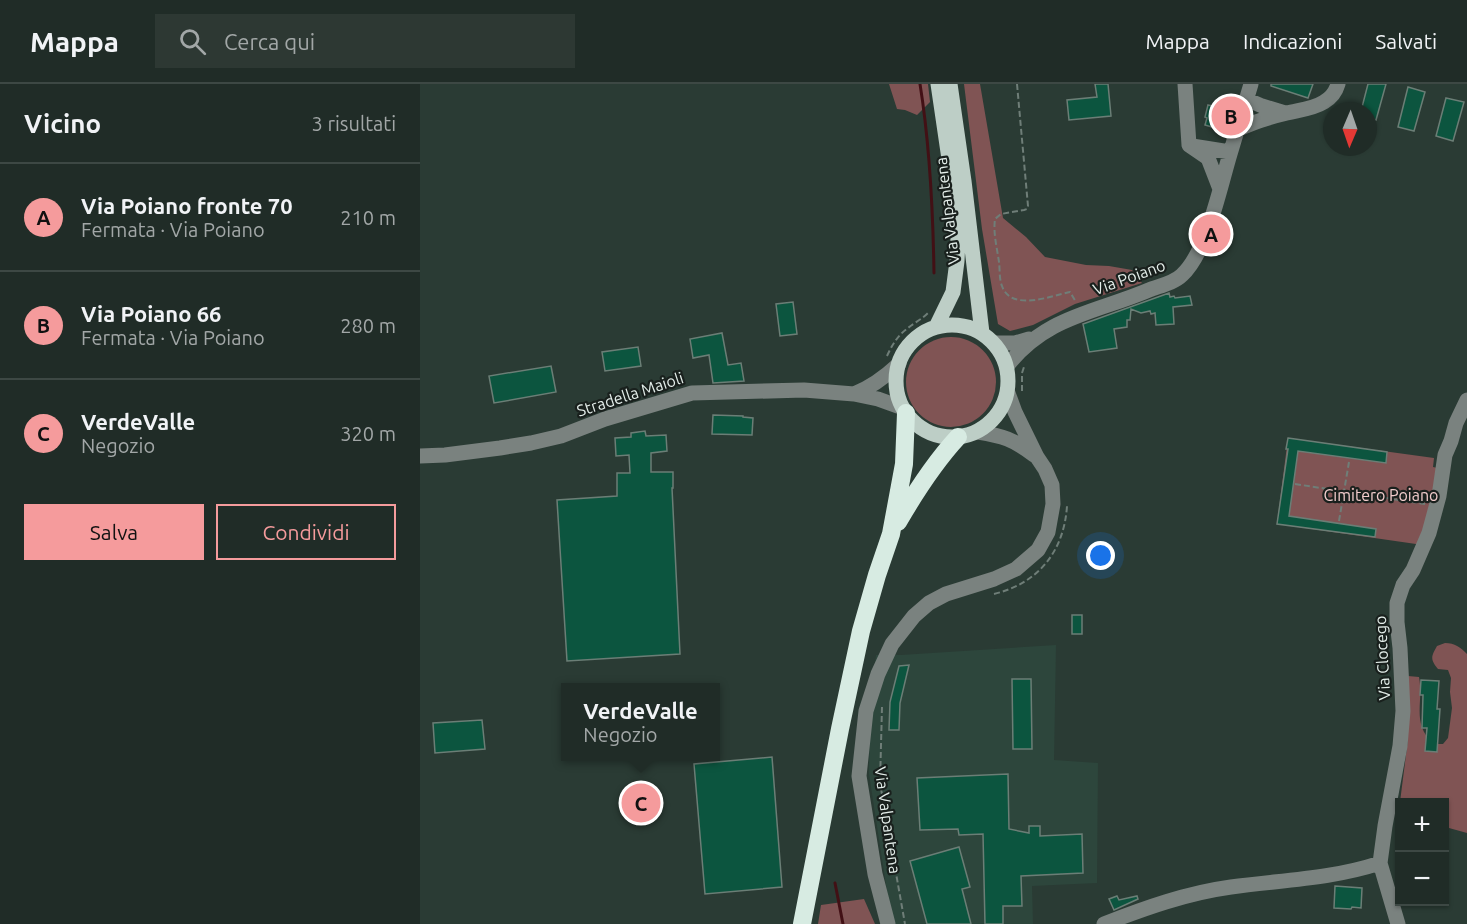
<!DOCTYPE html>
<html lang="it">
<meta charset="utf-8">
<style>
:root{--surface:#202c27;--page:#2d3833;--text:#f1f3f6;--muted:#a2a7a7;--line:#3d4844;--accent:#f59b9c}
body{margin:0;font-family:Ubuntu,sans-serif;background:var(--page);color:var(--text)}
.controls{position:absolute;right:18px;bottom:18px;display:grid;overflow:hidden;border-radius:0px;box-shadow:0 2px 4px #0004}
.controls button{width:54px;height:54px;display:grid;place-items:center;padding:0;border:0;border-bottom:2px solid var(--line);background:var(--surface);color:var(--text);font:30px sans-serif}
.compass{position:absolute;left:903px;top:18px;width:54px;height:54px;border-radius:50%;background:var(--surface);box-shadow:0 2px 4px #0004;rotate:182deg}
.you{position:absolute;left:681px;top:472px;width:21px;height:21px;margin:-15px;border:4px solid #fff;border-radius:50%;background:#1a73e8;box-shadow:0 0 0 9px #1a73e833}
.badge{display:grid;place-items:center;width:39px;height:39px;border-radius:50%;background:var(--accent);color:#111;font-size:20px;font-weight:700}
.pin{position:absolute;translate:-50% -50%;border:3px solid #fff;box-shadow:0 2px 6px #0006}
.popup{position:absolute;left:141px;top:599px;width:159px;height:78px;box-sizing:border-box;display:grid;place-content:center;border-radius:0px;background:var(--surface);filter:drop-shadow(0 2px 4px #0005);font-size:20px;white-space:nowrap;color:var(--muted)}
.popup b{font-size:22px;color:var(--text)}
.popup::after{content:'';position:absolute;left:50%;top:100%;margin-left:-12px;border:12px solid transparent;border-top-color:var(--surface)}
.list{margin:0;padding:0;list-style:none}
h2{display:flex;justify-content:space-between;align-items:center;height:78px;margin:0;padding:0 24px;font-size:26px}
h2 small{font-size:20px;font-weight:400;color:var(--muted)}
.list li{display:grid;grid-template-columns:39px 1fr auto;gap:18px;align-items:center;box-sizing:border-box;height:108px;padding:0 24px;border-top:2px solid var(--line)}
.list b{display:block;font-size:22px;white-space:nowrap}
.list p{margin:0;font-size:20px;white-space:nowrap;color:var(--muted)}
.list em{font-size:20px;font-style:normal;color:var(--muted)}
.actions{display:flex;gap:12px;padding:18px 24px}
.actions a{flex:1;padding:14px 0;border:2px solid var(--accent);border-radius:0px;text-align:center;font-size:21px;color:var(--accent)}
.actions .main{background:var(--accent);color:#111}
.icon{flex:none;width:33px;height:33px;fill:none;stroke:currentColor;stroke-width:2;stroke-linecap:round;stroke-linejoin:round}
.map{position:relative;flex:none;width:1047px;height:840px;overflow:hidden}
header{display:flex;align-items:center;gap:36px;box-sizing:border-box;height:84px;padding:0 30px;background:var(--surface);border-bottom:2px solid var(--line)}
header strong{font-size:28px}
nav{display:flex;gap:33px;margin-inline-start:auto;font-size:21px}
.search{width:420px;height:54px;background:var(--page);display:flex;align-items:center;gap:15px;box-sizing:border-box;padding:0 21px;border-radius:0px;color:var(--muted);font-size:22px}
main{display:flex}
aside{flex:1;background:var(--surface)}
.map>svg:first-child{display:block}
</style>
<header>
<strong>Mappa</strong>
<div class="search"><svg class="icon" aria-label="search" viewBox="0 0 24 24"><circle cx="10" cy="10" r="6"/><path d="M15 15l6 6"/></svg>Cerca qui</div>
<nav><a>Mappa</a><a>Indicazioni</a><a>Salvati</a></nav>
</header>
<main>
<aside>
<h2>Vicino<small>3 risultati</small></h2>
<ul class="list">
<li><span class="badge">A</span><div><b>Via Poiano fronte 70</b><p>Fermata · Via Poiano</p></div><em>210 m</em></li>
<li><span class="badge">B</span><div><b>Via Poiano 66</b><p>Fermata · Via Poiano</p></div><em>280 m</em></li>
<li><span class="badge">C</span><div><b>VerdeValle</b><p>Negozio</p></div><em>320 m</em></li>
</ul>
<div class="actions"><a class="main">Salva</a><a>Condividi</a></div>
</aside>
<div class="map">
<svg width="1047" height="840" viewBox="0 0 1047 840">
<rect width="100%" height="100%" fill="#2a3b34"/>
<path fill="#2d463c" d="M 636,561 L 634,676 L 678,679 L 677,799 L 612,802 L 613,840 L 474,840 L 470,827 L 449,690 L 450,618 L 456,571 L 481,571 Z"/>
<path fill="#805454" d="M 469,0 L 508,0 L 510,18 L 497,31 L 485,26 L 477,25 Z
M 544,0 L 560,0 L 583,134 L 606,153 L 625,173 L 666,181 L 689,182 L 712,186 L 722,199 L 655,220 L 613,241 L 590,247 L 578,240 L 562,145 Z
M486 298a45 45 0 1 1 90 0a45 45 0 1 1-90 0Z
M 868,354 L 1014,374 L 1013,383 L 1018,384 L 1003,461 L 857,440 Z
M 1025,559 C 1035,559 1040,563 1047,570 L 1047,749 L 1029,744 L 1026,750 L 1025,758 L 1024,718 L 980,718 L 988,655 L 988,592 L 999,593 C 1004,619 991,638 1013,660 L 1023,660 L 1028,654 L 1032,624 L 1030,608 L 1031,594 L 1028,586 L 1018,585 C 1010,575 1011,573 1017,562 Z
M 444,815 L 455,840 L 398,840 L 401,821 Z"/>
<g fill="none" stroke-linecap="round" stroke-linejoin="round">
<path stroke="#421015" stroke-width="3" d="M 500,0 C 510,62 513,126 514,189
M 415,799 L 423,840"/>
</g>
<path fill="#0c553f" stroke="#6b7e76" stroke-width="1.5" d="M 675,0 L 688,0 L 691,32 L 649,36 L 647,16 L 677,13 Z
M 851,0 L 893,0 L 888,14 L 851,2 Z
M 948,0 L 966,0 L 956,36 L 948,34 L 948,27 L 941,27 Z
M 988,3 L 1005,8 L 994,47 L 978,43 Z
M 1026,14 L 1044,18 L 1033,57 L 1016,52 Z
M 788,21 L 808,25 L 802,46 L 785,41 L 787,34 L 785,33 Z
M 749,209 L 750,213 L 754,212 L 755,214 L 770,212 L 772,221 L 753,223 L 754,240 L 736,241 L 735,229 L 731,230 L 730,227 L 721,229 L 711,225 L 710,236 L 707,236 L 707,243 L 694,245 L 697,264 L 669,268 L 663,240 Z
M 373,218 L 377,250 L 360,252 L 356,220 Z
M 302,249 L 308,281 L 321,279 L 324,297 L 293,299 L 289,271 L 273,274 L 270,255 Z
M 218,263 L 221,282 L 185,287 L 182,268 Z
M 131,282 L 136,308 L 74,319 L 69,292 Z
M 293,331 L 323,332 L 323,333 L 333,334 L 332,351 L 292,350 Z
M 225,347 L 226,352 L 246,351 L 247,367 L 231,369 L 231,388 L 253,388 L 253,404 L 252,404 L 260,570 L 147,577 L 137,416 L 197,412 L 197,389 L 210,389 L 209,371 L 196,372 L 195,354 L 211,353 L 211,349 Z
M 868,354 L 967,368 L 966,379 L 878,367 L 869,432 L 956,445 L 955,453 L 857,440 L 868,365 L 866,365 Z
M 652,531 L 662,531 L 662,550 L 652,550 Z
M 489,581 L 480,619 L 479,646 L 469,646 L 470,618 L 479,582 Z
M 592,595 L 611,595 L 612,665 L 593,665 Z
M 1001,596 L 1019,597 L 1017,625 L 1020,625 L 1017,668 L 1005,667 L 1007,644 L 1002,644 L 1003,611 L 1000,611 Z
M 62,636 L 65,665 L 15,669 L 13,639 Z
M 352,673 L 362,803 L 285,810 L 274,680 Z
M 588,690 L 589,745 L 609,749 L 609,742 L 620,742 L 620,752 L 662,750 L 663,789 L 601,792 L 602,822 L 583,822 L 583,840 L 565,840 L 563,750 L 539,751 L 538,745 L 500,746 L 497,694 Z
M 539,763 L 550,803 L 542,805 L 551,840 L 507,840 L 490,777 Z
M 915,802 L 942,804 L 941,824 L 932,823 L 931,825 L 914,824 Z
M 697,812 L 699,816 L 717,812 L 718,815 L 694,826 L 689,815 Z"/>
<g fill="none" stroke-linecap="round" stroke-linejoin="round">
<path stroke="#6f7e78" stroke-width="2" stroke-dasharray="6 3" stroke-linecap="butt" d="M 597,0 L 608,122 L 607,125 L 604,126 L 581,130 L 575,135 C 573,149 577,164 579,178 C 580,185 579,195 582,202 C 591,228 631,212 650,208 L 656,218
M 467,272 C 472,261 478,251 488,244 C 494,239 502,235 508,229
M 602,307 L 602,289 L 604,283
M 875,400 L 1005,420
M 919,437 L 929,378
M 574,510 C 619,499 644,467 647,422
M 462,623 L 460,699 L 485,840"/>
<path stroke="#7a827f" stroke-width="15" d="M 765,0 L 769,61
M 826,15 L 842,22 L 865,29
M 817,46 C 833,38 850,33 867,29 C 879,26 893,25 904,18 C 911,14 916,7 918,0
M 769,61 L 788,74 L 800,105
M 772,62 L 810,68
M 574,259 L 595,259 L 609,255
M 587,282 C 626,232 675,229 729,206 C 739,202 754,199 762,191 C 787,168 800,103 810,70 C 817,46 824,23 831,0
M 434,310 C 452,303 465,293 479,280
M 558,348 C 583,352 593,355 614,371
M 0,372 L 25,371 L 80,364 L 111,359 L 141,352 L 185,335 L 272,309 L 384,306 L 434,310 L 458,315 L 483,324
M 468,840 L 455,790 L 439,692 L 446,627 L 458,590 L 472,560 L 494,532 L 509,519 L 526,510 L 574,495 L 596,485 L 618,466 L 628,448 L 633,420 L 632,401 L 625,385 L 617,373 L 595,328 L 588,309
M 684,840 C 725,824 767,809 811,803 C 861,796 912,795 960,779
M 978,840 L 960,779 L 965,742 L 980,662 L 983,627 L 980,564 L 977,538 L 977,519 L 983,501 L 993,486 L 1009,449 L 1019,412 L 1025,371 L 1031,357 L 1036,339 L 1047,316"/>
<path stroke="#bdcec6" stroke-width="15" d="M 530,0 L 544,97 L 562,249
M476 297a56 56 0 1 1 112 0a56 56 0 1 1-112 0Z
M 516,243 L 533,208 L 537,177 L 538,157 L 535,116 L 518,0"/>
<path stroke="#d7ebe2" stroke-width="18" d="M 478,438 C 496,407 514,379 538,353
M 382,840 L 420,645 L 441,547 L 457,491 L 471,450 L 484,380 L 486,329"/>
</g>
<g text-anchor="middle" dominant-baseline="central" stroke-width="4.5" stroke-linejoin="round" paint-order="stroke">
<g font-size="16" fill="#e4eeea" stroke="#19201d">
<text transform="translate(527 127) rotate(-97)">Via Valpantena</text>
<text transform="translate(709 193) rotate(-20)">Via Poiano</text>
<text transform="translate(210 310) rotate(-18)">Stradella Maioli</text>
<text transform="translate(962 574) rotate(-93)">Via Clocego</text>
<text transform="translate(468 736) rotate(82)">Via Valpantena</text>
</g>
<g font-size="16" fill="#f3cdcd" stroke="#19201d">
<text x="961" y="411">Cimitero Poiano</text>
</g>
</g>
</svg>
<div class="controls">
<button>+</button>
<button>−</button>
</div>
<svg class="compass" viewBox="-18 -18 36 36"><path d="M0-13l5 13h-10z" fill="#e53935"/><path d="M0 13l5-13h-10z" fill="#a2a7a7"/></svg>
<div class="you"></div>
<div class="pin badge" style="left:791px;top:150px">A</div>
<div class="pin badge" style="left:811px;top:32px">B</div>
<div class="pin badge" style="left:221px;top:719px">C</div>
<div class="popup"><b>VerdeValle</b>Negozio</div>
</div>
</main>
